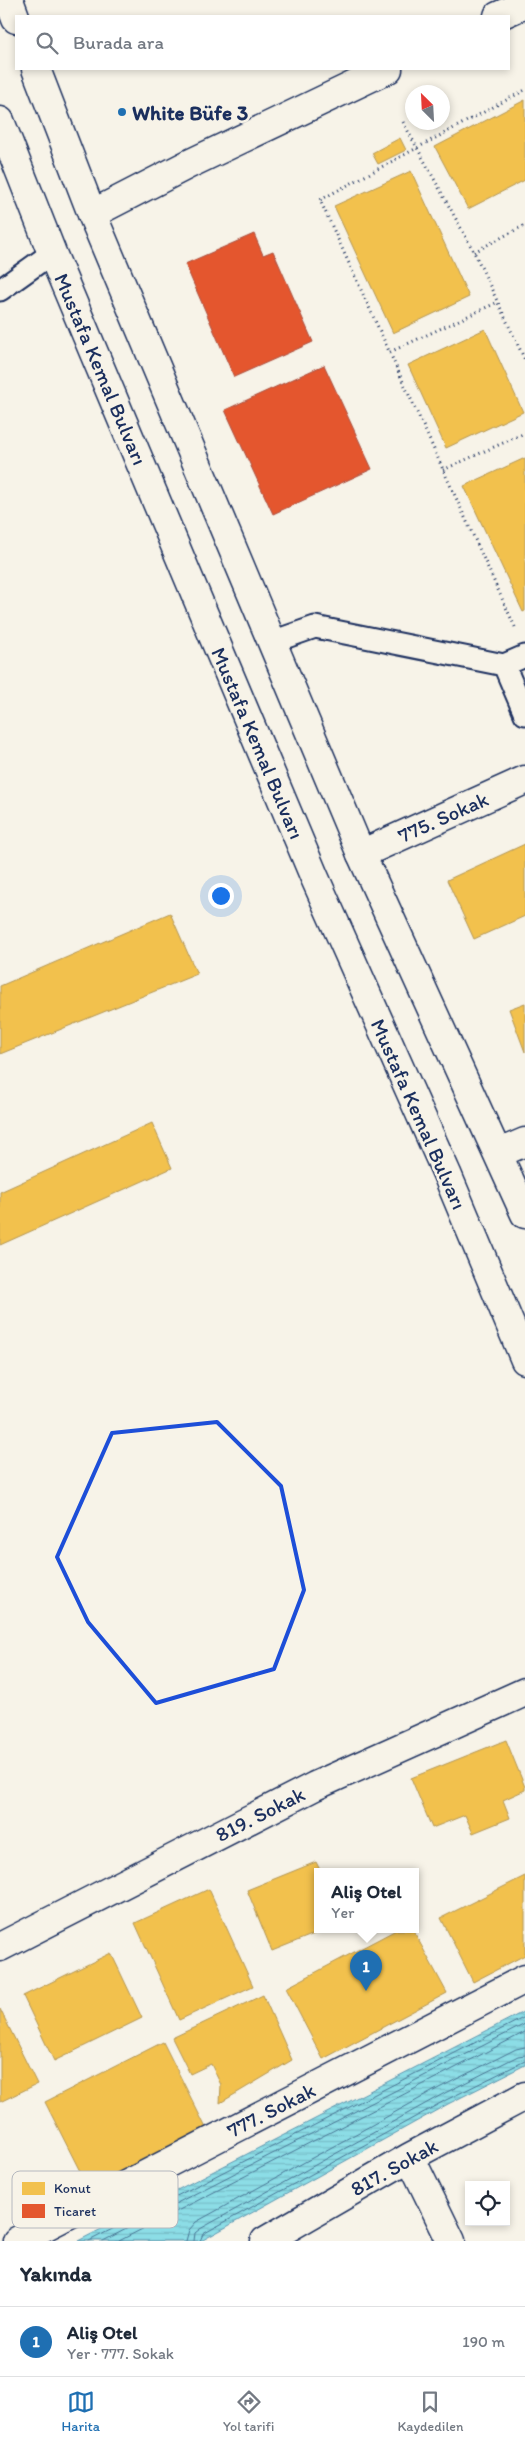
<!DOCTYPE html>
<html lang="tr">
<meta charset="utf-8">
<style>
:root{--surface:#fff;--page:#f6f6f7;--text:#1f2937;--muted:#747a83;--line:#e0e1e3;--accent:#1f6fb2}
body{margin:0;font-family:Itim,sans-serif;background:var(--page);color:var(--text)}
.controls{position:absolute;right:15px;bottom:15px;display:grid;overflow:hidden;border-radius:0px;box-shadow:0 2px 8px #0003}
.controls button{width:45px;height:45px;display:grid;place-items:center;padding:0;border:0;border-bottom:1px solid var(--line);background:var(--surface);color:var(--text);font:25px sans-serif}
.compass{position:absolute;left:405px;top:85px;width:45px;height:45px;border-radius:50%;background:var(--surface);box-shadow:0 2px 8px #0003;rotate:336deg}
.you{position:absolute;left:220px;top:895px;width:18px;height:18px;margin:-12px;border:4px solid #fff;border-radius:50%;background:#1a73e8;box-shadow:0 0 0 8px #1a73e833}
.badge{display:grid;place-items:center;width:32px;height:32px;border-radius:50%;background:var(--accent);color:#fff;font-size:16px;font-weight:700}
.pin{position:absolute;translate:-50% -41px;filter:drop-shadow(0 1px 2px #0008)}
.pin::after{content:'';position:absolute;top:26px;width:18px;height:15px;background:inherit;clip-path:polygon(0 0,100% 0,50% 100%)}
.popup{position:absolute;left:314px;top:1868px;width:105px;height:65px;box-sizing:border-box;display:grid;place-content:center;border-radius:0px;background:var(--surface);filter:drop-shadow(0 1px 4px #0005);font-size:16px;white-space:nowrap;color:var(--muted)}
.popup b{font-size:19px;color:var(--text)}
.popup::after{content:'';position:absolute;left:50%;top:100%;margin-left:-10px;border:10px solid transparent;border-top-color:var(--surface)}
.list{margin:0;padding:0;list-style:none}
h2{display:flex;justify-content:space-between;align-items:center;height:65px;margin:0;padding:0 20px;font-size:21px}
h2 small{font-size:16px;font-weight:400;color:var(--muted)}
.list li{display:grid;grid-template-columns:32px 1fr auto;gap:15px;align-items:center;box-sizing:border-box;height:70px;padding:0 20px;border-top:1px solid var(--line)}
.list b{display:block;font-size:19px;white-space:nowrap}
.list p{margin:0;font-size:16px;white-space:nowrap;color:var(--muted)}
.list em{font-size:16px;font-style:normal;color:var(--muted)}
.icon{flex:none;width:28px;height:28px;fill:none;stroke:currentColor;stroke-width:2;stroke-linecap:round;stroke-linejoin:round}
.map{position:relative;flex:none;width:525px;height:2241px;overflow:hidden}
.search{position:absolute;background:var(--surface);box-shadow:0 2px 8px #0003;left:15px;right:15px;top:15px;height:55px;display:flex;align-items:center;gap:12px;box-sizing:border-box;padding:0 18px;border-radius:0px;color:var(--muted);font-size:19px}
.sheet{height:135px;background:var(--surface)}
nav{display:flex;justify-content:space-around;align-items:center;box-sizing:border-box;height:70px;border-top:1px solid var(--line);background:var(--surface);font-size:14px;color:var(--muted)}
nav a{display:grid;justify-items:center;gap:2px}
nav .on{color:var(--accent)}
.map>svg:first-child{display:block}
</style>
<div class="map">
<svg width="525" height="2241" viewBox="0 0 525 2241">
<defs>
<pattern id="water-rules" width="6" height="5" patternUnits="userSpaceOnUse" patternTransform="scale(1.25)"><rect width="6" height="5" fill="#8cdde6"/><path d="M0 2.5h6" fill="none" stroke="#78bec8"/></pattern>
</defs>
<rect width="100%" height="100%" fill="#f7f3e8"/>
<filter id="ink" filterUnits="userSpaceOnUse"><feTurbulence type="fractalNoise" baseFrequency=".02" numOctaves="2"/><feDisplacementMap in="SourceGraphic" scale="10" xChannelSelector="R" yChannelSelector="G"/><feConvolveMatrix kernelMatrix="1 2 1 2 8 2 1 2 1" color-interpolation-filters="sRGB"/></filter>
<g filter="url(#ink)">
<path fill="url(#water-rules)" stroke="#5f97b0" d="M 525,2011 L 525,2065 L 448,2104 L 201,2241 L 78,2241 Z"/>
<path fill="#f2c14e" stroke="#b29553" d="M 525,100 L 525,180 L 468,209 L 435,147 Z
M 400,138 L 406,150 L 378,164 L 372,153 Z
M 411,171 L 469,297 L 393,333 L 334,206 Z
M 485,329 L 523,412 L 446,448 L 408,365 Z
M 525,458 L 525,611 L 523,612 L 464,486 Z
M 525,844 L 525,916 L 474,939 L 447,880 Z
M 170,913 L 197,974 L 0,1054 L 0,986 Z
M 525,1003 L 525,1052 L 509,1009 Z
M 152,1123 L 172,1168 L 0,1245 L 0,1192 Z
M 506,1740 L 525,1787 L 525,1790 L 503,1800 L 510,1818 L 473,1833 L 465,1815 L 432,1828 L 411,1778 Z
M 316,1862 L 321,1872 L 317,1872 L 317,1930 L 324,1930 L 272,1951 L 247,1890 Z
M 525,1876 L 525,1955 L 473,1982 L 441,1918 Z
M 209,1889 L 253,1986 L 179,2020 L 135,1923 Z
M 396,1930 L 413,1930 L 447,1993 L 323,2059 L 286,1988 Z
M 111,1953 L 142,2018 L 54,2061 L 23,1996 Z
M 263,1995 L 292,2060 L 220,2103 L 221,2085 L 211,2064 L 190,2074 L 172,2038 Z
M 0,2009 L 37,2084 L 0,2102 Z
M 163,2042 L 208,2132 L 90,2191 L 45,2102 Z"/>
<path fill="#e4572e" stroke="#a84b3c" d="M 254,234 L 263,255 L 273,251 L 313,342 L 234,377 L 185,264 Z
M 324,365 L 372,469 L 273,514 L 225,410 Z"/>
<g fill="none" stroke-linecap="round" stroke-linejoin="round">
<path stroke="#487594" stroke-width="1" d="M 89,2241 L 525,2017
M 103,2241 L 525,2024
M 119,2241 L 525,2032
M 186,2241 L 189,2230 L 196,2222 L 439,2088 L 516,2049 L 525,2047
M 194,2241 L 195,2233 L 200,2229 L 443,2094 L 518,2056 L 525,2055
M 200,2241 L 203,2234 L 446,2100 L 525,2061"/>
<g stroke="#1b2f5e" stroke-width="25">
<path id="service" d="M 0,290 L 52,253
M 272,642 L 315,627 L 504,665 L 525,656
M 504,665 L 525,714"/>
</g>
<g stroke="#1b2f5e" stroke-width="31">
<path id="minor" d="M 361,854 L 525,780
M 499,1153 L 525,1142
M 0,1947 L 315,1786 L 525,1692
M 410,2157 L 451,2241
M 17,2241 L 525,1979
M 265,2241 L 410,2157 L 525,2096"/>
</g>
<g stroke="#1b2f5e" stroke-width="31">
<path id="tertiary" d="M 498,16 L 525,4
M 92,214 L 189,164 L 388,69"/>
</g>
<g stroke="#1b2f5e" stroke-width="31">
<path id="secondary" d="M 9,0 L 16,19
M 36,69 L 92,214 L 361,854 L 525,1214
M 0,121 L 52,253 L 314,876 L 447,1174 L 525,1360"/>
</g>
<path stroke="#1b2f5e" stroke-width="3" stroke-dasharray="1 4" stroke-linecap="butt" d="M 403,122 L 474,252 L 525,360
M 474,252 L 525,225
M 390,352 L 498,302
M 443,470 L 525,433
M 515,627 L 320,200 L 525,90"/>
<use href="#service" stroke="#f7f3e8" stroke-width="21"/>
<use href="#minor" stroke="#f7f3e8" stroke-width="28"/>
<use href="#tertiary" stroke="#f7f3e8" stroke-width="28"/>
<use href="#secondary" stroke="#f7f3e8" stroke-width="28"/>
</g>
</g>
<path fill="none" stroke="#1d4ed8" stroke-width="4" stroke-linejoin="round" d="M 217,1422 L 281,1486 L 304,1590 L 274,1669 L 156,1703 L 88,1622 L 57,1557 L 112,1433 Z"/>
<circle fill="#1f6fb2" stroke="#f7f3e8" stroke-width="2" cx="122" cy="112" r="5"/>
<g text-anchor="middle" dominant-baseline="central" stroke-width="5" stroke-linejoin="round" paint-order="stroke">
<g font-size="21" font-weight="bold" fill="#1b2f5e" stroke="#f7f3e8" text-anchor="start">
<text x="132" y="112">White Büfe 3</text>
</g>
<g font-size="21" fill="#1b2f5e" stroke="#f7f3e8">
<text transform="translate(101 369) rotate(67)">Mustafa Kemal Bulvarı</text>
<text transform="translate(258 743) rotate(67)">Mustafa Kemal Bulvarı</text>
<text transform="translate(443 817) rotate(-24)">775. Sokak</text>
<text transform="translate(419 1114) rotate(66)">Mustafa Kemal Bulvarı</text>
<text transform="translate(260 1814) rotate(-27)">819. Sokak</text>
<text transform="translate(271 2110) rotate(-27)">777. Sokak</text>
<text transform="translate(394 2167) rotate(-29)">817. Sokak</text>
</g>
</g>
<rect x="12" y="2171" width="166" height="57" rx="8" fill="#f7f3e8" stroke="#b5b8bf" stroke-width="1"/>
<rect x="22" y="2182" width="23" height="13" fill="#f2c14e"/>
<rect x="22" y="2204" width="23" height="14" fill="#e4572e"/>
<g font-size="14" fill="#1b2f5e">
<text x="54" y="2193">Konut</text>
<text x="54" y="2216">Ticaret</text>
</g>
</svg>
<div class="controls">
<button><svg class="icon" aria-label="locate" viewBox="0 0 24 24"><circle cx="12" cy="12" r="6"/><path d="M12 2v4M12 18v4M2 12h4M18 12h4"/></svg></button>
</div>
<svg class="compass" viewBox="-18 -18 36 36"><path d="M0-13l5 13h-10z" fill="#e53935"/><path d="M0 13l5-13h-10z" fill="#747a83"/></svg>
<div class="you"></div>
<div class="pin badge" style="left:366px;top:1991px">1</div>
<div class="popup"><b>Aliş Otel</b>Yer</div>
<div class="search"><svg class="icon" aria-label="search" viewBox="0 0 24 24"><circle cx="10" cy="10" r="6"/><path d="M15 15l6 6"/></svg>Burada ara</div>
</div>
<section class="sheet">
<h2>Yakında<small></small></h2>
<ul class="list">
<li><span class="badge">1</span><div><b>Aliş Otel</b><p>Yer · 777. Sokak</p></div><em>190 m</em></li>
</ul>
</section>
<nav>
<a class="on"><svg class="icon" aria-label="map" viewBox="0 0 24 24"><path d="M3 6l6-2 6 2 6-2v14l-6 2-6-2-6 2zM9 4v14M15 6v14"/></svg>Harita</a>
<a><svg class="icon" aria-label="directions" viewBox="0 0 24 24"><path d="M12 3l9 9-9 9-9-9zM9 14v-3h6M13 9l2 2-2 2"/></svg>Yol tarifi</a>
<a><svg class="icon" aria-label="saved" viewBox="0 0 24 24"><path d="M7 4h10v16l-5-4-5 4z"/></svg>Kaydedilen</a>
</nav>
